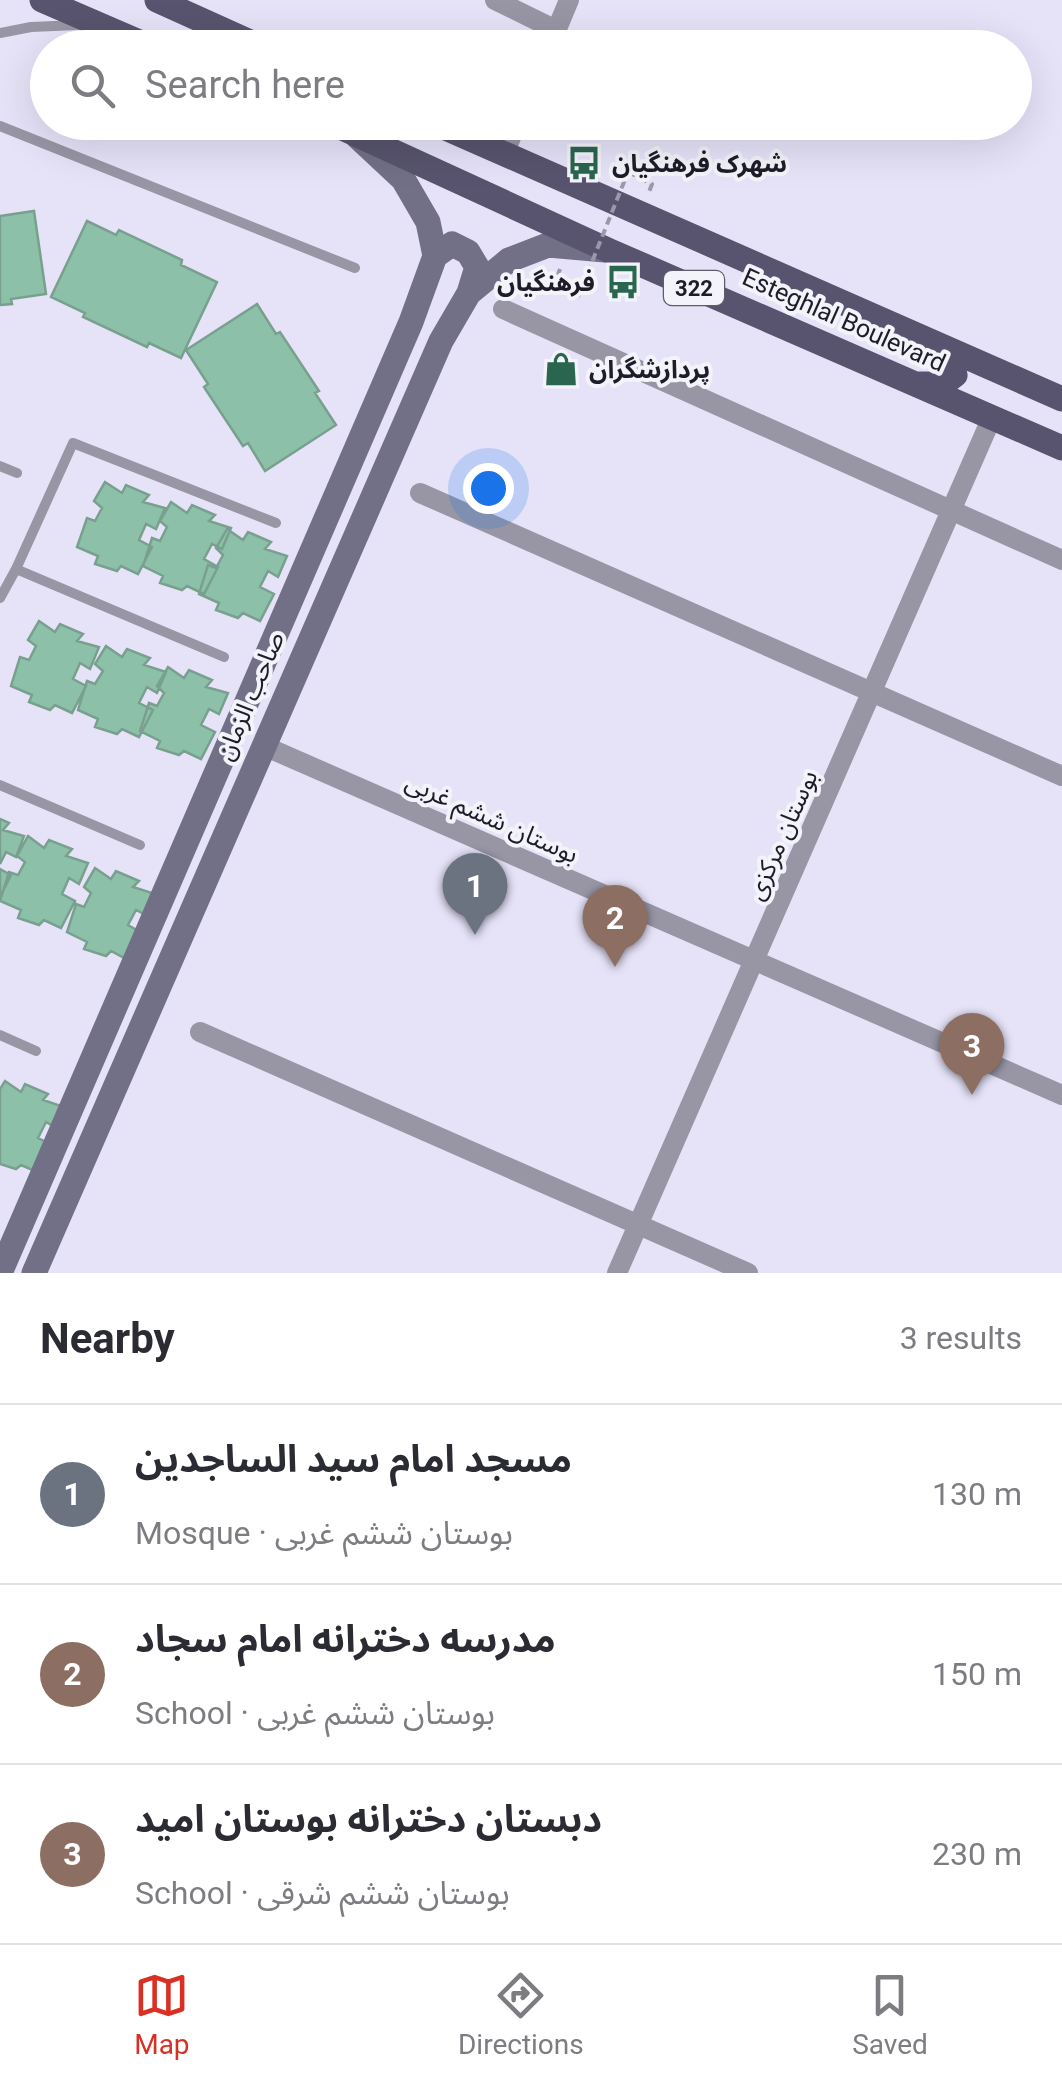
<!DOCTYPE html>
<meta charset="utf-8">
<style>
:root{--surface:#fff;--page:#f7f7f7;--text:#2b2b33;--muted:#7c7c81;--line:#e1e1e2;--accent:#d93025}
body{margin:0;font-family:Roboto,"Noto Sans Arabic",sans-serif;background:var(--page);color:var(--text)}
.you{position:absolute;left:488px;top:488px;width:35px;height:35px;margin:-25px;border:8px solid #fff;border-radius:50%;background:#1a73e8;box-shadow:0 0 0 15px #1a73e833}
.badge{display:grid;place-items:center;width:65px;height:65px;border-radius:50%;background:var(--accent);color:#fff;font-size:32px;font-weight:700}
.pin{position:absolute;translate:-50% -82px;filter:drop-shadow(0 2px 5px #0008)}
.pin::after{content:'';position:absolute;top:52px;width:35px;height:30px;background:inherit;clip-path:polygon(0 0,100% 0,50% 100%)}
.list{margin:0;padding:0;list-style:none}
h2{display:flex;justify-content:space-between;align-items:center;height:130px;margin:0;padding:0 40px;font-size:42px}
h2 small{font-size:32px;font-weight:400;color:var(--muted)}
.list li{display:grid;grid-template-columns:65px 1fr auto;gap:30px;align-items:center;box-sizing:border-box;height:180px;padding:0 40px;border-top:2px solid var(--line)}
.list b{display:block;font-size:38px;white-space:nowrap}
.list p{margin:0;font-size:32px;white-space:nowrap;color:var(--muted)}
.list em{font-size:32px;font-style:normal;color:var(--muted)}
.icon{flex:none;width:55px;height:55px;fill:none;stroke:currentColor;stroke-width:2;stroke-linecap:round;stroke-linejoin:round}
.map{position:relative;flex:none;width:1062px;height:1273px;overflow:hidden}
.search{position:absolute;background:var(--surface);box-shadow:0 10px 40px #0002;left:30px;right:30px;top:30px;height:110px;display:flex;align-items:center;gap:25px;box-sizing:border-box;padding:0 35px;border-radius:55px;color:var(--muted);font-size:38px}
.sheet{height:670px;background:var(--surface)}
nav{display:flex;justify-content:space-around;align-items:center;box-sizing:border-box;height:140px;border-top:2px solid var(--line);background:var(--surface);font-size:28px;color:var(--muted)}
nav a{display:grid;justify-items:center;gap:5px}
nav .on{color:var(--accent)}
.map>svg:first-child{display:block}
</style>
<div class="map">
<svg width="1062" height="1273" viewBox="0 0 1062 1273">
<rect width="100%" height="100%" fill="#e6e3f9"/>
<path fill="#8cc0a9" stroke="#79a08f" stroke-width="2.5" d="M 34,211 L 46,294 L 11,299 L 12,304 L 0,305 L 0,216 Z
M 87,221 L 116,235 L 119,230 L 182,260 L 181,265 L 217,282 L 181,358 L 149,343 L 147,347 L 83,317 L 85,313 L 51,297 Z
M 257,304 L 276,334 L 280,332 L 319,391 L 315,393 L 336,425 L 265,471 L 248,443 L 243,446 L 204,387 L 208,384 L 186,350 Z
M 105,482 L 122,493 L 126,485 L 149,495 L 143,502 L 165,508 L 156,529 L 146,524 L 139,540 L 152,547 L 138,574 L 121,566 L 117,571 L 95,564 L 98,556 L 77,547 L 87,518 L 95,521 L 102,508 L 94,501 Z
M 171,502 L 187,513 L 192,505 L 215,515 L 209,521 L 231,528 L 222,549 L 212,544 L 204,559 L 218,567 L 204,594 L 187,586 L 182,590 L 160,583 L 163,576 L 143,566 L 152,538 L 160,541 L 167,527 L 160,521 Z
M 227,529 L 243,540 L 248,532 L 271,542 L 265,549 L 287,556 L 278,577 L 268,571 L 260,587 L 274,594 L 260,621 L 243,613 L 238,618 L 216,610 L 219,603 L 199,594 L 208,565 L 216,568 L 223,555 L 216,548 Z
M 39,621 L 55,632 L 60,624 L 83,634 L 77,641 L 99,647 L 90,669 L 80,663 L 73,679 L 86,686 L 72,713 L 55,705 L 50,710 L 29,702 L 32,695 L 11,686 L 20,657 L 29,660 L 36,646 L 28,640 Z
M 106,646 L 122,657 L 127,649 L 150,658 L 144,665 L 166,672 L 157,693 L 147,687 L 139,703 L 153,710 L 139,737 L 122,729 L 117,734 L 95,727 L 98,719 L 78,710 L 87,681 L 95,684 L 103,671 L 95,664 Z
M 168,667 L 184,678 L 189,670 L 212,680 L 206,687 L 228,693 L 219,714 L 209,709 L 201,725 L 215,732 L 201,759 L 184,751 L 179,755 L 157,748 L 160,741 L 140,731 L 149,703 L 157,706 L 164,693 L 157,686 Z
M 0,819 L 9,823 L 3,830 L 24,836 L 16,857 L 6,852 L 0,864 Z
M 28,836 L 44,848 L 49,840 L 72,849 L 66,856 L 88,863 L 79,884 L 69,878 L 62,894 L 75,901 L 61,928 L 44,920 L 39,925 L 18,918 L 21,910 L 0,901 L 9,872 L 18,875 L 25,862 L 17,856 Z
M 95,868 L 111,879 L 116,871 L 139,881 L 133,887 L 155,894 L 146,915 L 136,910 L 128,925 L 142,933 L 128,960 L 111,951 L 106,956 L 84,949 L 87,942 L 67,932 L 76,904 L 84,907 L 91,893 L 84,887 Z
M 0,869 L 11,875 L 0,897 Z
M 5,1081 L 21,1092 L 25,1084 L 48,1094 L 43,1100 L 64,1107 L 56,1128 L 46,1122 L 38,1138 L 52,1145 L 37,1172 L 21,1165 L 16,1169 L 0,1164 L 0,1089 Z"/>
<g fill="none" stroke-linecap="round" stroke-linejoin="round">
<path stroke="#9a98aa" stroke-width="4" stroke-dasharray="8 5" stroke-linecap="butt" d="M 628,172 L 652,184 L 649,192
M 560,269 L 554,286 L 578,297"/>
<path stroke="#9896a5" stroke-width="10" d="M 0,33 L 31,27 L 78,25
M 0,126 L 355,268
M 0,466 L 17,473
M 16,569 L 224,657
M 0,598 L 16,569 L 73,443 L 276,523
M 0,785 L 140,845
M 0,1035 L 36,1051"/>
<path stroke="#9896a5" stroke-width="20" d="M 495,0 L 556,30
M 549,48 L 569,0
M 504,155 L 517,122
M 503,309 L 1062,560
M 420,493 L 1062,776
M 264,746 L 1062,1095
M 200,1032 L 748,1273
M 617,1273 L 992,417"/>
<path stroke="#727086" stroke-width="25" d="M 435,256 L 452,244 L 468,252 L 477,267 L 469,293
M 0,1273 L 411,322 L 435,256 L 428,222 L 403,179 L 357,136
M 34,1273 L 441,341 L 469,293 L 509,260 L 548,245 L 605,250"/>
<path stroke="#58546f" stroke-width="25" d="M 42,0 L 153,48
M 157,0 L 263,48
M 329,122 L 610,251 L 1062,448
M 432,122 L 1062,399
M 917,384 L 943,384 L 955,375 L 952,364 L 934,343"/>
<path stroke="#9a98aa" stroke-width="4" stroke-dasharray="8 5" stroke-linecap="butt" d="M 578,297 L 628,172"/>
</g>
<defs>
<g id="bus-bare" transform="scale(2.7)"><path d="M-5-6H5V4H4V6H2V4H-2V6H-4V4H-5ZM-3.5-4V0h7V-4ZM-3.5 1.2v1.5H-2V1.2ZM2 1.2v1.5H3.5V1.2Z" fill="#2a654f" stroke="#f3f3fa" stroke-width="2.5" paint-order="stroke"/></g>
<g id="shop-bare" transform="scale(2.7)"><path d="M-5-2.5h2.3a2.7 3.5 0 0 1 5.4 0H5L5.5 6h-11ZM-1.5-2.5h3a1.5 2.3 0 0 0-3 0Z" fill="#2a654f" stroke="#f3f3fa" stroke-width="2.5" paint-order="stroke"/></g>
</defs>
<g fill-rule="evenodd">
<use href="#bus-bare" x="584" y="163"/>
<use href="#bus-bare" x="623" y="282"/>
<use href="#shop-bare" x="561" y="369"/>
</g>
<g text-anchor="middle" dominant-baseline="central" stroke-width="8" stroke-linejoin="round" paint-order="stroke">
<rect fill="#f3f3fa" stroke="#5e5c68" stroke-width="2.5" x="664" y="271" width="60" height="34" rx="8"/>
<g font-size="22" font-weight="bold" fill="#1e1c29">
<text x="694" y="288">322</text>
</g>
<g font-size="25" font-weight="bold" fill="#1e1c29" stroke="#f3f3fa" text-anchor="start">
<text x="612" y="163">شهرک فرهنگیان</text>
<text x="595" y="282" text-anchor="end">فرهنگیان</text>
<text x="589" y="369">پردازشگران</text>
</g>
<g font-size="25" fill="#1e1c29" stroke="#f3f3fa">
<text transform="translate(844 320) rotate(24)">Esteghlal Boulevard</text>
<text transform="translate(250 696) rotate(-67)">صاحب الزمان</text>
<text transform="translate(492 818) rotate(24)">بوستان ششم غربی</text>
<text transform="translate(782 835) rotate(-66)">بوستان مرکزی</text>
</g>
</g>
</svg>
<div class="you"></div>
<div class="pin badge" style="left:475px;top:935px;background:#6b7280">1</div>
<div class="pin badge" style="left:615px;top:967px;background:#8d6e63">2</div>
<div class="pin badge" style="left:972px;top:1095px;background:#8d6e63">3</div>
<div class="search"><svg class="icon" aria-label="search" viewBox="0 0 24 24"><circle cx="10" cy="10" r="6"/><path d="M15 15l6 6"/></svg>Search here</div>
</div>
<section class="sheet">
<h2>Nearby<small>3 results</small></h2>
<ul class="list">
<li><span class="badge" style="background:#6b7280">1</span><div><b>مسجد امام سید الساجدین</b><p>Mosque · بوستان ششم غربی</p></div><em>130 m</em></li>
<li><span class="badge" style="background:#8d6e63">2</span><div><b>مدرسه دخترانه امام سجاد</b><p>School · بوستان ششم غربی</p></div><em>150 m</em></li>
<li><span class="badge" style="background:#8d6e63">3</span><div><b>دبستان دخترانه بوستان امید</b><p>School · بوستان ششم شرقی</p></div><em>230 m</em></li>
</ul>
</section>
<nav>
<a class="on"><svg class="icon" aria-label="map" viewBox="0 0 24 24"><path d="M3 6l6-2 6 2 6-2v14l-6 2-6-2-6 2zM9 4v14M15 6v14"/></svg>Map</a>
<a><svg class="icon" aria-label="directions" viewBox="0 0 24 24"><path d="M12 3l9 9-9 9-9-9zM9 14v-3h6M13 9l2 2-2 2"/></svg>Directions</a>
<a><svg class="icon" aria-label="saved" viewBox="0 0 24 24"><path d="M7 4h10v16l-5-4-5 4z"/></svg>Saved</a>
</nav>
